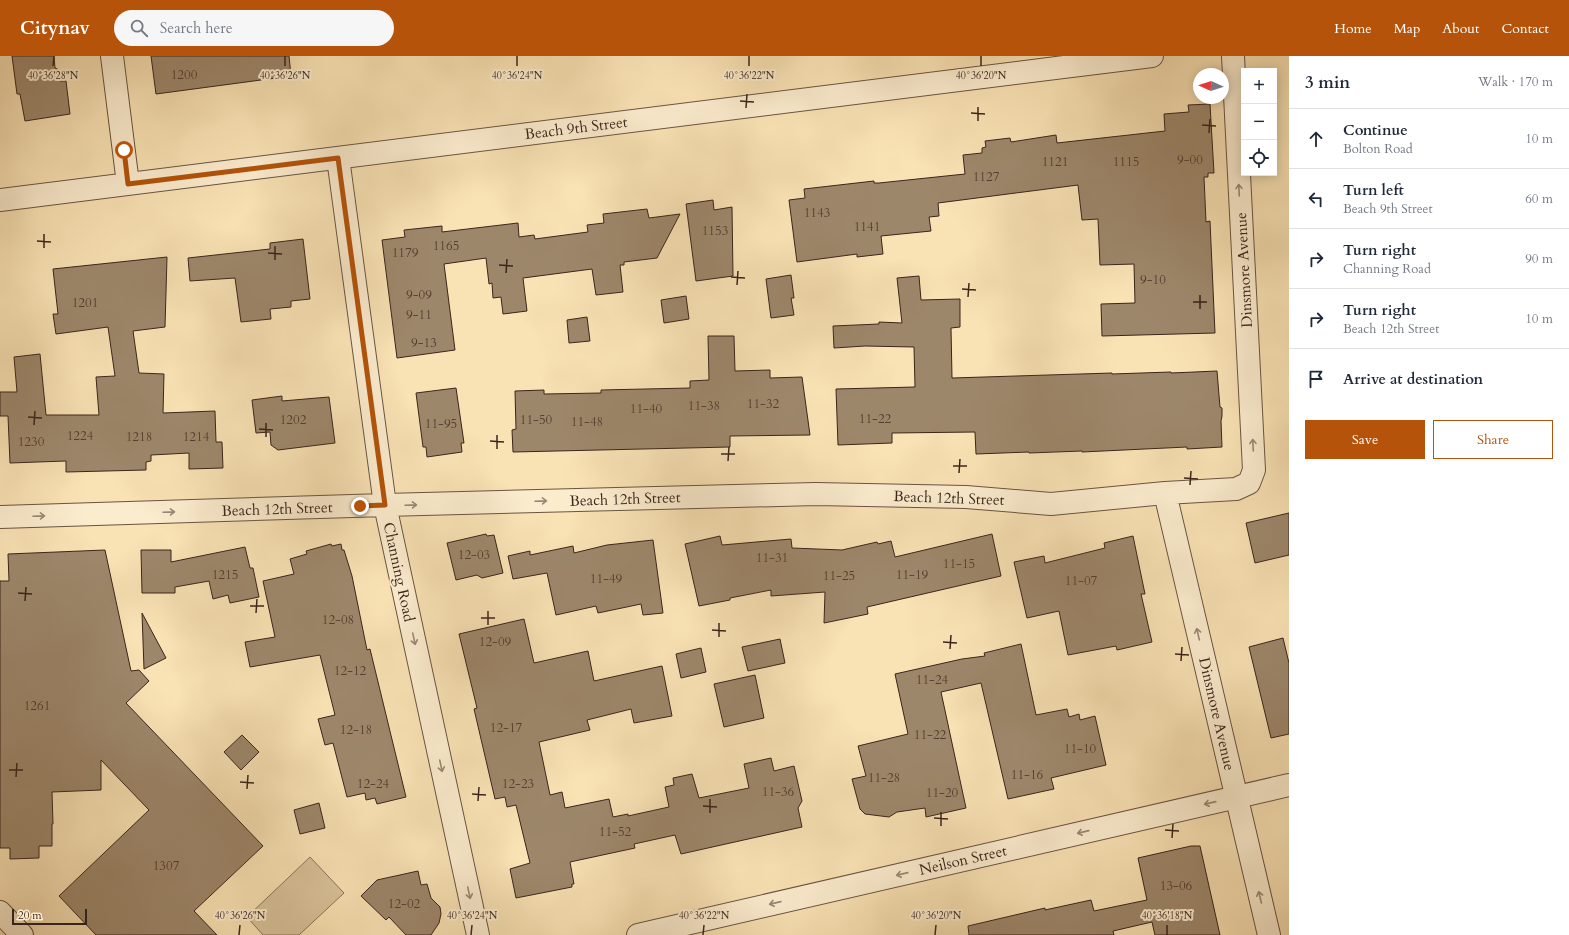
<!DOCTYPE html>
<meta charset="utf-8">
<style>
:root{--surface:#fff;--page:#f6f6f7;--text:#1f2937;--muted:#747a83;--line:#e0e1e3;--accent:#b45309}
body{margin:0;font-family:Cardo,serif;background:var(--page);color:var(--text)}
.controls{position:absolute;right:12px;top:12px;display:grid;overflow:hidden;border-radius:0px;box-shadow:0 2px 10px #0003}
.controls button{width:36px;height:36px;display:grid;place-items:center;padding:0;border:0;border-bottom:1px solid var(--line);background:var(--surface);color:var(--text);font:20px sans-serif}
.compass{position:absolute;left:1193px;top:12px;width:36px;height:36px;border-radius:50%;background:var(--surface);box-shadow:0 2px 10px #0003;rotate:273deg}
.scale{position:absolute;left:12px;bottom:10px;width:75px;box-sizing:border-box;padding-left:4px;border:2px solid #3a251b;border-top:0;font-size:11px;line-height:14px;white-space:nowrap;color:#3a251b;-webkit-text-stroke:3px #fbecce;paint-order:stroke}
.stop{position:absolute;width:12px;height:12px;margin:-9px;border:3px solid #b45309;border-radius:50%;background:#fff}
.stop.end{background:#b45309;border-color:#fff;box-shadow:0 1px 4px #0008}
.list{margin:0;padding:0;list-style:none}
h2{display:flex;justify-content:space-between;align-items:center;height:52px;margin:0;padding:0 16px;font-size:17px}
h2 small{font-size:13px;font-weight:400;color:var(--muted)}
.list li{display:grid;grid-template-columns:26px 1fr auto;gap:12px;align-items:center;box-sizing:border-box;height:60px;padding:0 16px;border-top:1px solid var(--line)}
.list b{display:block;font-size:15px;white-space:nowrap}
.list p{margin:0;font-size:13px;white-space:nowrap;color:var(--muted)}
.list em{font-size:13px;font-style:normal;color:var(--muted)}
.actions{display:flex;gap:8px;padding:12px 16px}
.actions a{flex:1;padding:9px 0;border:1px solid var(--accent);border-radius:0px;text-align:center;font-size:14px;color:var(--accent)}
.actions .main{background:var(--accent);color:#fff}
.icon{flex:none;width:22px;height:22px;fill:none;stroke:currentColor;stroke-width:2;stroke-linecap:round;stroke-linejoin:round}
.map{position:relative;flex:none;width:1289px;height:879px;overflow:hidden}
header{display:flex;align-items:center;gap:24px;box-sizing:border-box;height:56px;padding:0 20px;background:var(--accent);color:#fff}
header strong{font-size:19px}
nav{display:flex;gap:22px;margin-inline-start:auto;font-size:14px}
.search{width:280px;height:36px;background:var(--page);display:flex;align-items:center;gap:10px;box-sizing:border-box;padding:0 14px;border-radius:22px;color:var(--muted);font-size:15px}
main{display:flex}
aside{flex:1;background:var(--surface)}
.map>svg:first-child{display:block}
</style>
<header>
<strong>Citynav</strong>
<div class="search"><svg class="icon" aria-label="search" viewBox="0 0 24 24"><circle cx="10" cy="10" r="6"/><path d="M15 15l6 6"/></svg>Search here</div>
<nav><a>Home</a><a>Map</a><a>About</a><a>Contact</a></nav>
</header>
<main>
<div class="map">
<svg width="1289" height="879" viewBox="0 0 1289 879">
<rect width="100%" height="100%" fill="#f9e2b4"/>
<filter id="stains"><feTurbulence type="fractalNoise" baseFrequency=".005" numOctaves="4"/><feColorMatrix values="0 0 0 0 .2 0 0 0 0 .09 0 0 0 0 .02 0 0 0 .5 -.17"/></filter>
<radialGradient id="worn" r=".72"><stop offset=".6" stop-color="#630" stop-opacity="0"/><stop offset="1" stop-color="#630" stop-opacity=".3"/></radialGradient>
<path fill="#d9c29a" stroke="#8a745a" d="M 310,801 L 344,837 L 299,879 L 263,879 L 247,861 Z"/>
<path fill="#9d876b" stroke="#3a251b" d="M 12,0 L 54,0 L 55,12 L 59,14 L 60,25 L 66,25 L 70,58 L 25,65 L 20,38 L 17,38 Z
M 151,0 L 289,0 L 291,20 L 156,38 Z
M 1210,48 L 1214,117 L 1208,117 L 1208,121 L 1204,121 L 1206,166 L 1210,165 L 1215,277 L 1102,280 L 1101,248 L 1135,247 L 1134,208 L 1100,209 L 1098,163 L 1082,164 L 1078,129 L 938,147 L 939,160 L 929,161 L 931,175 L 881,180 L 883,198 L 857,201 L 857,198 L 797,206 L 789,144 L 805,142 L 804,133 L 874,125 L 874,127 L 879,127 L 965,118 L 963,99 L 982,97 L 982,92 L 986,91 L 985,85 L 1010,82 L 1011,86 L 1056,79 L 1057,87 L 1165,75 L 1164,58 L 1189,56 L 1188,49 Z
M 713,144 L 714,154 L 732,151 L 733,220 L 696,225 L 686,148 Z
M 647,153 L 649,162 L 680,158 L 657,202 L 624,206 L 624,209 L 620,209 L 623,236 L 596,239 L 592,213 L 523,222 L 527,255 L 503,258 L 501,241 L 493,242 L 492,227 L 489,228 L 486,202 L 444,208 L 455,294 L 397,302 L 382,184 L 405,181 L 404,174 L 442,170 L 442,176 L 518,167 L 519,181 L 534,179 L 535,183 L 588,176 L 587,169 L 604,167 L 603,158 Z
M 303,183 L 310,243 L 291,245 L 291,251 L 270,253 L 271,263 L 241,266 L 235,222 L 190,225 L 188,202 L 270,193 L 270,187 Z
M 167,201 L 165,271 L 133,275 L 139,317 L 164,318 L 163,357 L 215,355 L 216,386 L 222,386 L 223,412 L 189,413 L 189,397 L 151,399 L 151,405 L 146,406 L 146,414 L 66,416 L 66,405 L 10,407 L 8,360 L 0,360 L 0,336 L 17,336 L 14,301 L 40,298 L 46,359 L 99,359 L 96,321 L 115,320 L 108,271 L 56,278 L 53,258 L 58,258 L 53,213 Z
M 791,219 L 794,242 L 791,242 L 794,259 L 771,262 L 766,223 Z
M 919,220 L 921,244 L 960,243 L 960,271 L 951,272 L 952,322 L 1112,317 L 1112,318 L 1171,316 L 1171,317 L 1217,315 L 1220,351 L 1222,352 L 1222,360 L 1221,365 L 1222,391 L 1187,393 L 1187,391 L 1082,396 L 1082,395 L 1029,397 L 1029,396 L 976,398 L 975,376 L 892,377 L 892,387 L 838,389 L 836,333 L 915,331 L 914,291 L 865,290 L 834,292 L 833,270 L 879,268 L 879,266 L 902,267 L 897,222 Z
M 686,240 L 689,263 L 664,267 L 661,244 Z
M 587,261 L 590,285 L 569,287 L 567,264 Z
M 708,280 L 734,280 L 735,315 L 770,314 L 770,322 L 802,321 L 810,379 L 730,380 L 730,391 L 513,396 L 512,374 L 516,373 L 515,335 L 544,334 L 544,338 L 601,337 L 601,334 L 690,332 L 690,325 L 709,324 Z
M 456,332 L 464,387 L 461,387 L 462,396 L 427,401 L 426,391 L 423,391 L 416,337 Z
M 282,340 L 282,345 L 329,341 L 335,387 L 278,394 L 271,389 L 270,376 L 256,377 L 252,344 Z
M 1289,457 L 1289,499 L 1255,507 L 1246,467 Z
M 486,478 L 487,480 L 494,479 L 503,517 L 482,522 L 477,519 L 456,524 L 447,487 Z
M 992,478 L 1001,520 L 867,551 L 868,558 L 824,567 L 825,536 L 771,540 L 771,534 L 730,542 L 730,544 L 699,550 L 685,488 L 720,480 L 722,489 L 791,483 L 792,492 L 842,494 L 877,486 L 878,488 L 891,485 L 895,501 Z
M 1133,480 L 1145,538 L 1141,538 L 1152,586 L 1117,594 L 1116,590 L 1068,599 L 1059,555 L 1027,562 L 1014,506 L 1044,500 L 1045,507 L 1105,492 L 1104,487 Z
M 653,484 L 663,557 L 643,559 L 641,548 L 598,557 L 596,550 L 556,559 L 547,517 L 513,523 L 508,500 L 530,495 L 530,499 L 573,490 L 574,497 L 607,489 Z
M 331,488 L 332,490 L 341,488 L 342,494 L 344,494 L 352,520 L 367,594 L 370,593 L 406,741 L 377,748 L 375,742 L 366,744 L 365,737 L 347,741 L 333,687 L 325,689 L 318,663 L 335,659 L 320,599 L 250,611 L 245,586 L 275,581 L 263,525 L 294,518 L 290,503 L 307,498 L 306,495 Z
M 245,491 L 250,512 L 253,512 L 259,541 L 230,547 L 228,539 L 213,543 L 209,525 L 175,531 L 175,537 L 142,537 L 141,494 L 171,494 L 171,506 Z
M 105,494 L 131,615 L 139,614 L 149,625 L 126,647 L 263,790 L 194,855 L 217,879 L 96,879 L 59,840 L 149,754 L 101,704 L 101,734 L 52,736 L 53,768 L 52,768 L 52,790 L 39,790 L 39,802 L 10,803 L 10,792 L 0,792 L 0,525 L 9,525 L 8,498 Z
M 142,557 L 166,602 L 144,613 Z
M 524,563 L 534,607 L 588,595 L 594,625 L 662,610 L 672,660 L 634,667 L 631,653 L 587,664 L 590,674 L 539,686 L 550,739 L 562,736 L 565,752 L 609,743 L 613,761 L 628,758 L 628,760 L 669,751 L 665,731 L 674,729 L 673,722 L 692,718 L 699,742 L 749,732 L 744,708 L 771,702 L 774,715 L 794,710 L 802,745 L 798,752 L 802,771 L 681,798 L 675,779 L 634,788 L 635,792 L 570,806 L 574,828 L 572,828 L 572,831 L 516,842 L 510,813 L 530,807 L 516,749 L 507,751 L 505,741 L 495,743 L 474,653 L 477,652 L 459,578 Z
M 1283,582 L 1289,607 L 1289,678 L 1271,682 L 1249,591 Z
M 780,583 L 785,607 L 748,615 L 742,591 Z
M 1021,588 L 1036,659 L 1067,653 L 1069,661 L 1079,658 L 1080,664 L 1095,660 L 1106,709 L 1051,722 L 1054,733 L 1008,743 L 981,627 L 941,636 L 966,752 L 926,761 L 925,752 L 897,756 L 889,761 L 865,758 L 860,753 L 852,723 L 866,720 L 858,690 L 908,678 L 895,618 L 962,603 L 985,600 L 984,597 Z
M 701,592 L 706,616 L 681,622 L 676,598 Z
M 755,619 L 764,662 L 724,671 L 714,628 Z
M 242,679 L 259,696 L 241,714 L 224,696 Z
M 319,747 L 325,772 L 300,778 L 294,754 Z
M 1191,790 L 1200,790 L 1220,879 L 1155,879 L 1152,866 L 1113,875 L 1114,879 L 969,879 L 968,870 L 1045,852 L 1045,854 L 1091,844 L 1094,855 L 1147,844 L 1138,802 Z
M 418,815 L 421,829 L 427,828 L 431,842 L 440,851 L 441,858 L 439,867 L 431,879 L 406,879 L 389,861 L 386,864 L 361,840 L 377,824 Z"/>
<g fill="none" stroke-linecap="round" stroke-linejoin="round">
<g stroke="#6a5441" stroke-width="24">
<path id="minor" d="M 112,0 L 128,128
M 338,102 L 385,449 L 478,879
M 0,144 L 1152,0
M 1165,437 L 1269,879
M 0,461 L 385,449 L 816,438 L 966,441 L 1051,448 L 1165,437 L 1236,433 L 1249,427 L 1254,414 L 1233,0
M 0,856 L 22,879
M 638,879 L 1289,729"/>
</g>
<use href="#minor" stroke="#fbecce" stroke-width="22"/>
</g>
<defs><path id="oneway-shaft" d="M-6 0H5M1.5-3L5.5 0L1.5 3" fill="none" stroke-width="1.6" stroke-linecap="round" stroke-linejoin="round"/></defs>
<g stroke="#9a8874">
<use href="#oneway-shaft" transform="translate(1239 134) rotate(-93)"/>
<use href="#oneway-shaft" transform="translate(1253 389) rotate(-93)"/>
<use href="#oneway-shaft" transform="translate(541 445) rotate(-2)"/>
<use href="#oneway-shaft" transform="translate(411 449) rotate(-2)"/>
<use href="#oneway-shaft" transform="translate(169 456) rotate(-2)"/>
<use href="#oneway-shaft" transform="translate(39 460) rotate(-2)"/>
<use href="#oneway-shaft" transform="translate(1198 578) rotate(-103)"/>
<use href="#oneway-shaft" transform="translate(414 583) rotate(78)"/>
<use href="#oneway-shaft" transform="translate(441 710) rotate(78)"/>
<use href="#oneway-shaft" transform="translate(1210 747) rotate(167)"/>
<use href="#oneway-shaft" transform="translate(1083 776) rotate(167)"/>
<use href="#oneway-shaft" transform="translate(902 818) rotate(167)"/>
<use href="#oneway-shaft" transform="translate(469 837) rotate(78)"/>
<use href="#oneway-shaft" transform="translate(1260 841) rotate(-103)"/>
<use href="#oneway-shaft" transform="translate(775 847) rotate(167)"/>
</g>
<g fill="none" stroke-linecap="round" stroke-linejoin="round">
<path stroke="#b45309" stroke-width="5" d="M 124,94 L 128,128 L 338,102 L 385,449 L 360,450"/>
</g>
<path fill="none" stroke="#3a251b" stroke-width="1.5" d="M 53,10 L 54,0M 285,10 L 285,0M 517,10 L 517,0M 749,10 L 749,0M 981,10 L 981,0M 740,45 L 754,46M 746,52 L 747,38M 971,57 L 985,58M 978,65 L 978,51M 1202,69 L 1216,70M 1209,77 L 1210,63M 37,185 L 51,186M 44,192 L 44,178M 268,197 L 282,198M 275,204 L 275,190M 499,209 L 513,210M 506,217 L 507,203M 731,221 L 745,222M 737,229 L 738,215M 962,233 L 976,234M 968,241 L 969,227M 1193,246 L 1207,246M 1200,253 L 1200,239M 28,361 L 42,362M 34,369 L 35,355M 259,373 L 273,374M 266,381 L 266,367M 490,385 L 504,386M 497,393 L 497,379M 721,398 L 735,398M 728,405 L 729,391M 953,410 L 967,410M 959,417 L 960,403M 1184,422 L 1198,423M 1190,429 L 1191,415M 18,537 L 32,538M 25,545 L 26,531M 250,550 L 264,550M 256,557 L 257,543M 481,562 L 495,562M 488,569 L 488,555M 712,574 L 726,575M 719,581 L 719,567M 943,586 L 957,587M 950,593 L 951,579M 1175,598 L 1189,599M 1181,605 L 1182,591M 9,714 L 23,714M 16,721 L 17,707M 240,726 L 254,727M 247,733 L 248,719M 472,738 L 486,739M 478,745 L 479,731M 703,750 L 717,751M 710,757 L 710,743M 934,762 L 948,763M 941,770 L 941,756M 1165,774 L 1179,775M 1172,782 L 1173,768M 239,879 L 240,869M 471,879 L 472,869M 703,879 L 704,869M 935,879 L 936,869M 1167,879 L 1167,869"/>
<g text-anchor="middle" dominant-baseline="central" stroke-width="4" stroke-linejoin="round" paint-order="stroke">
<g font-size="13" fill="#533e2f">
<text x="184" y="19">1200</text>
<text x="1190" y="104">9-00</text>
<text x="1055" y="106">1121</text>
<text x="1126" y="106">1115</text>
<text x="986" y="121">1127</text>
<text x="817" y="157">1143</text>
<text x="867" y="171">1141</text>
<text x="715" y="175">1153</text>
<text x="446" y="190">1165</text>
<text x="405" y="197">1179</text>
<text x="1153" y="224">9-10</text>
<text x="419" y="239">9-09</text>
<text x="85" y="247">1201</text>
<text x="419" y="259">9-11</text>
<text x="424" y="287">9-13</text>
<text x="763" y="348">11-32</text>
<text x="704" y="350">11-38</text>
<text x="646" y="353">11-40</text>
<text x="875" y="363">11-22</text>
<text x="293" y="364">1202</text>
<text x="536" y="364">11-50</text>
<text x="587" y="366">11-48</text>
<text x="441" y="368">11-95</text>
<text x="80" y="380">1224</text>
<text x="139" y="381">1218</text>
<text x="196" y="381">1214</text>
<text x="31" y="386">1230</text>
<text x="474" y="499">12-03</text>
<text x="772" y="502">11-31</text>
<text x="959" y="508">11-15</text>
<text x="225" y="519">1215</text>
<text x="912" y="519">11-19</text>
<text x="839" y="520">11-25</text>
<text x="606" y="523">11-49</text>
<text x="1081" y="525">11-07</text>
<text x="338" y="564">12-08</text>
<text x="495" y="586">12-09</text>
<text x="350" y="615">12-12</text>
<text x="932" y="624">11-24</text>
<text x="37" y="650">1261</text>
<text x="506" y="672">12-17</text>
<text x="356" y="674">12-18</text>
<text x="930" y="679">11-22</text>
<text x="1080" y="693">11-10</text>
<text x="1027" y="719">11-16</text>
<text x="884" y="722">11-28</text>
<text x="373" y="728">12-24</text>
<text x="518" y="728">12-23</text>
<text x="778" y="736">11-36</text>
<text x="942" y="737">11-20</text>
<text x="615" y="776">11-52</text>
<text x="166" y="810">1307</text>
<text x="1176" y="830">13-06</text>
<text x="404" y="848">12-02</text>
</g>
<g font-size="15" fill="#3a251b" stroke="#fbecce">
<text transform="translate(576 72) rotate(-7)">Beach 9th Street</text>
<text transform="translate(1244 214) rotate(-93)">Dinsmore Avenue</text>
<text transform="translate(949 442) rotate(2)">Beach 12th Street</text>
<text transform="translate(625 443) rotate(-2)">Beach 12th Street</text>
<text transform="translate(277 453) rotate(-2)">Beach 12th Street</text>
<text transform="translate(399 516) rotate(78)">Channing Road</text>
<text transform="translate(1217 658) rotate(77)">Dinsmore Avenue</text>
<text transform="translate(963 804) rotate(-13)">Neilson Street</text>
</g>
</g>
<g font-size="10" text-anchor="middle" fill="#3a251b" stroke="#fbecce" stroke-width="4" stroke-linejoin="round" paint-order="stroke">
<text x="53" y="23">40°36'28"N</text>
<text x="285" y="23">40°36'26"N</text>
<text x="517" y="23">40°36'24"N</text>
<text x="749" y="23">40°36'22"N</text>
<text x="981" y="23">40°36'20"N</text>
<text x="240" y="863">40°36'26"N</text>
<text x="472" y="863">40°36'24"N</text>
<text x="704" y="863">40°36'22"N</text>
<text x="936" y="863">40°36'20"N</text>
<text x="1167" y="863">40°36'18"N</text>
</g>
<rect width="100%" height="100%" filter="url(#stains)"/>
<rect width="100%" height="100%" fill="url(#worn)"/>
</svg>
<div class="controls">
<button>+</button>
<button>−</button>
<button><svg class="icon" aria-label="locate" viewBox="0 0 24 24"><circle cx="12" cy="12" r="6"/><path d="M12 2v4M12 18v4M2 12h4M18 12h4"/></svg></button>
</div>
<svg class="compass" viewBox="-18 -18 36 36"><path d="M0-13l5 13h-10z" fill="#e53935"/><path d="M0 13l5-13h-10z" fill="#747a83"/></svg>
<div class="scale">20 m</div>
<div class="stop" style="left:124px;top:94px"></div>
<div class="stop end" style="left:360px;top:450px"></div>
</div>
<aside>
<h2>3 min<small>Walk · 170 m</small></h2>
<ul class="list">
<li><svg class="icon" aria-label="ahead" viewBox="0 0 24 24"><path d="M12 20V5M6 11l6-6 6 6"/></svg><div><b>Continue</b><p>Bolton Road</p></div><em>10 m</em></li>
<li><svg class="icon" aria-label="left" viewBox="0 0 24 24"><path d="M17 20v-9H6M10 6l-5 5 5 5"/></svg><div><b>Turn left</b><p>Beach 9th Street</p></div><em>60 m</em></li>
<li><svg class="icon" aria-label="right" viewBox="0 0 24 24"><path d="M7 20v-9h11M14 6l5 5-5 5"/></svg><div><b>Turn right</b><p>Channing Road</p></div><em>90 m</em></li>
<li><svg class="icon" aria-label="right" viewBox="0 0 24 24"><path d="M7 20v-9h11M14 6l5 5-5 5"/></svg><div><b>Turn right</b><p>Beach 12th Street</p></div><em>10 m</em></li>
<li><svg class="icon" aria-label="arrive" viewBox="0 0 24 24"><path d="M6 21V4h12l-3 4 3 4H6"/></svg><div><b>Arrive at destination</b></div></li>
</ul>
<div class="actions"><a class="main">Save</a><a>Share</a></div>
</aside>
</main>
